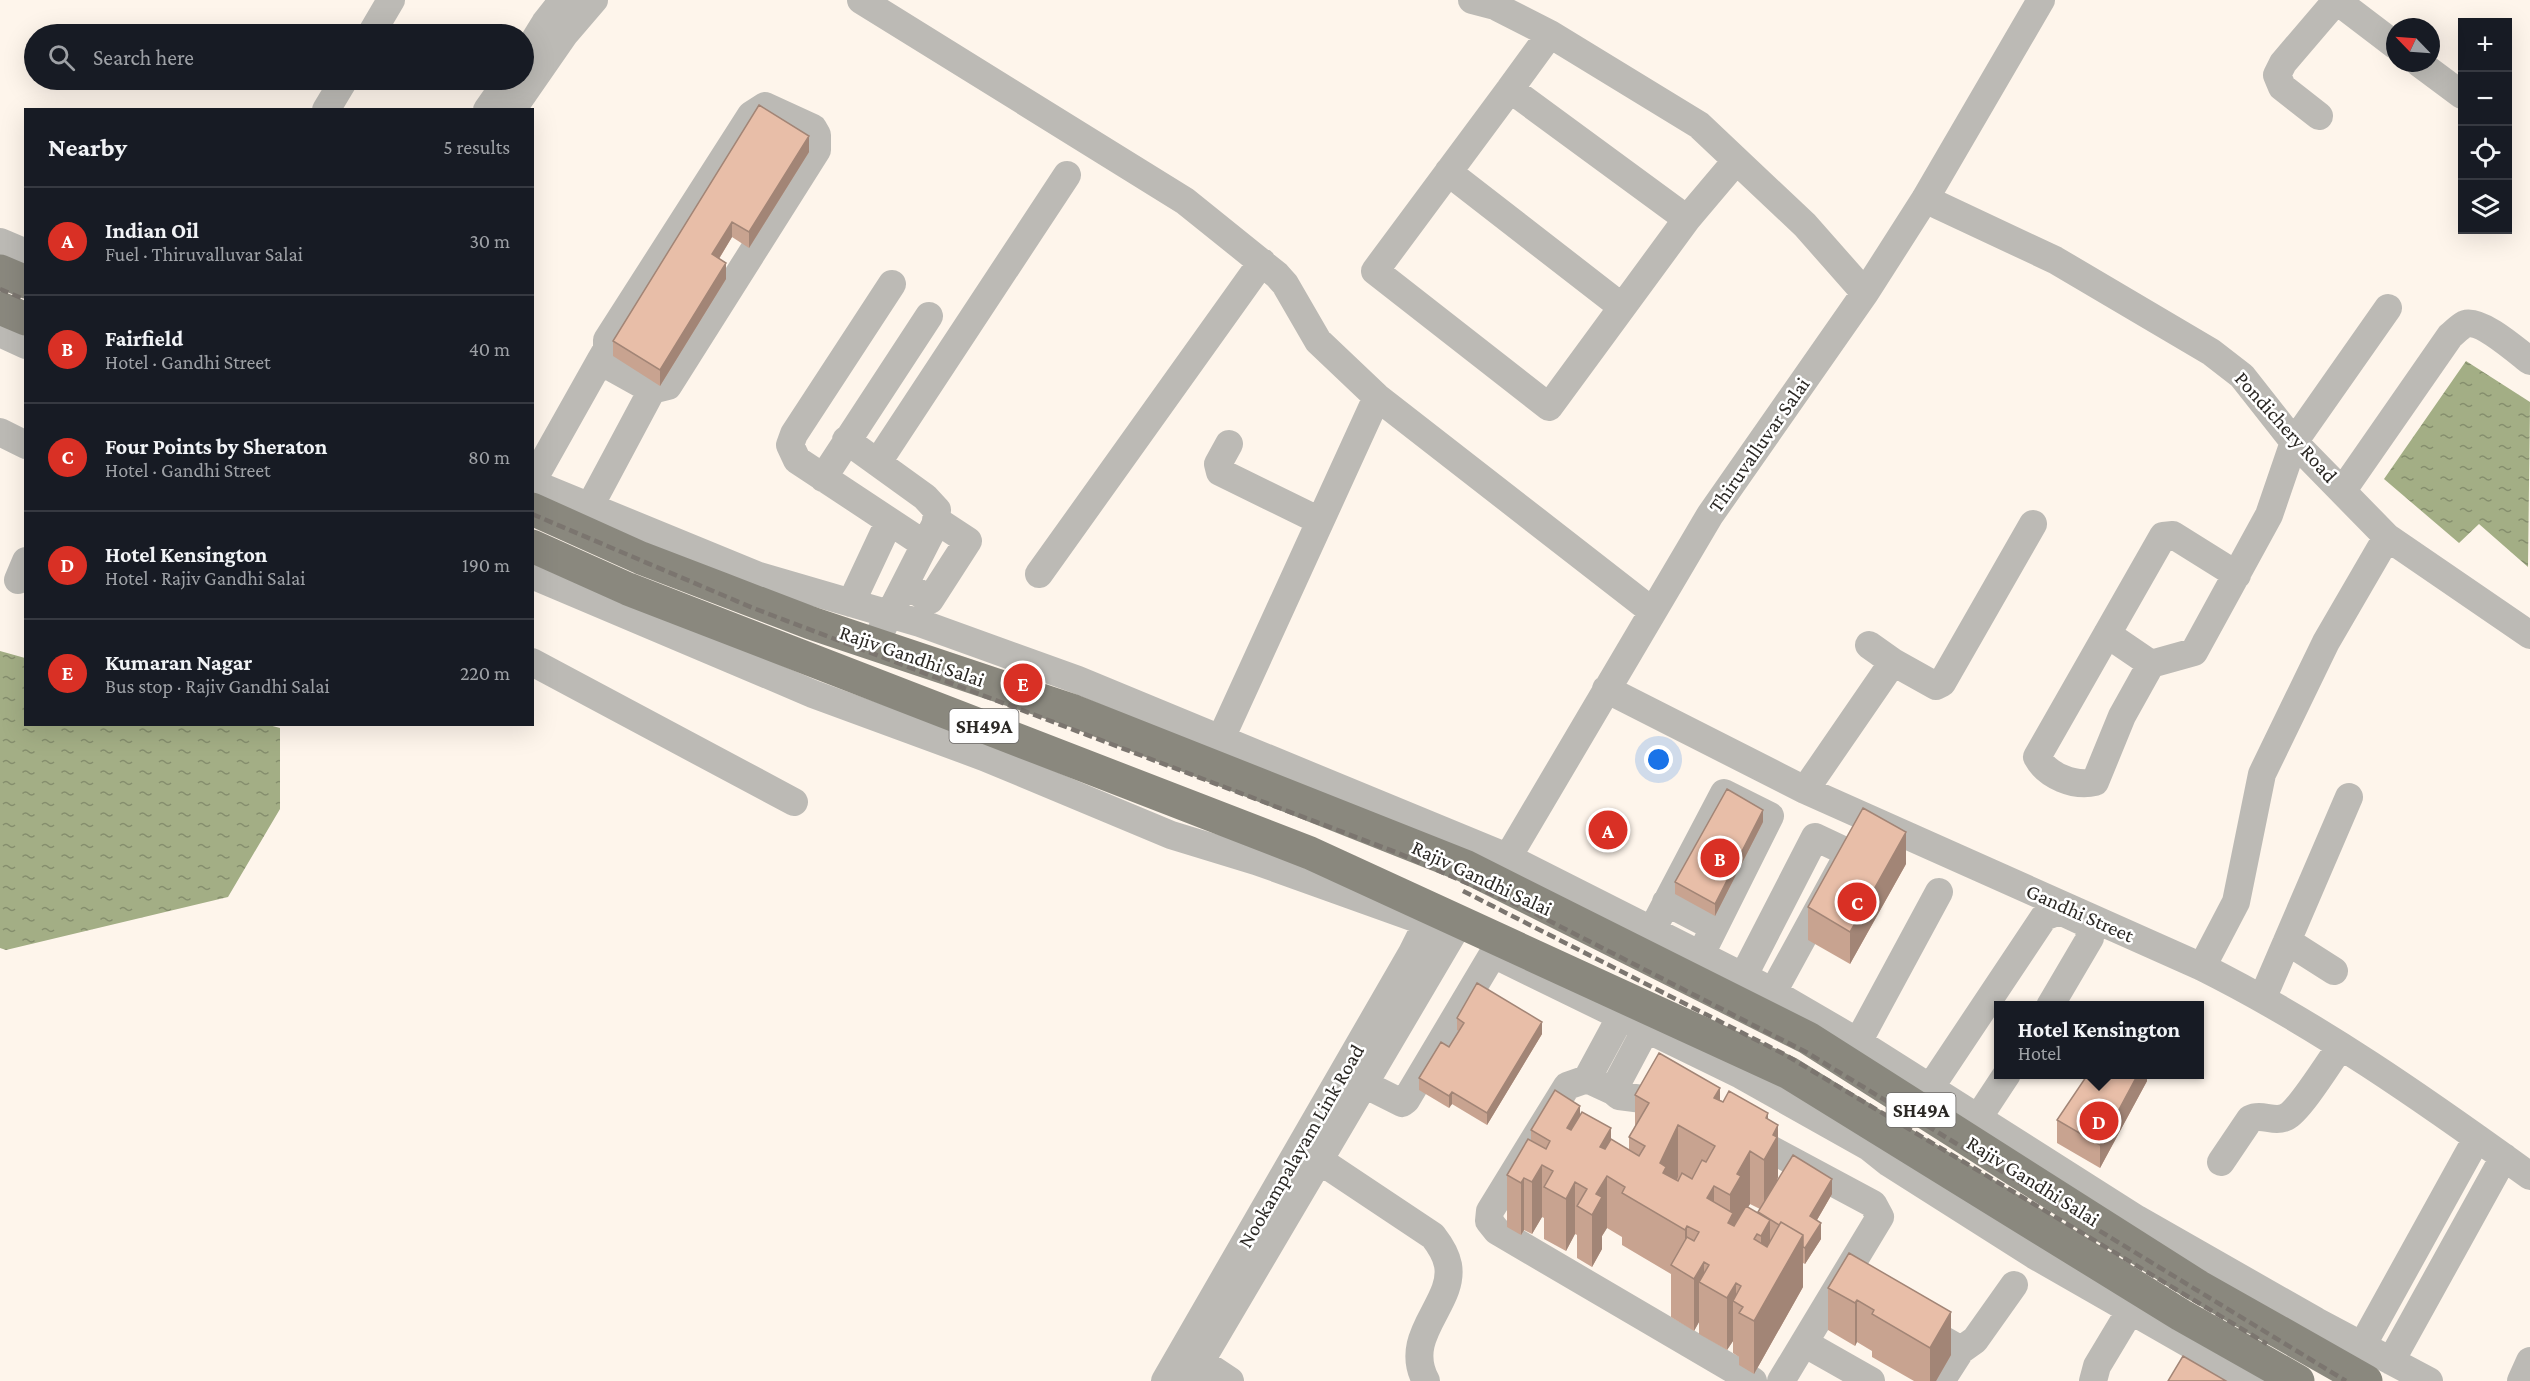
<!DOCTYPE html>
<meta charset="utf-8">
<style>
:root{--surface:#171b24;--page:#242831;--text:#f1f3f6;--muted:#9ea1a6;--line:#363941;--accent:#d93025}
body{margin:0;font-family:"Crimson Pro",serif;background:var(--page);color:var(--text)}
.controls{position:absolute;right:18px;top:18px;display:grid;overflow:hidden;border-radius:0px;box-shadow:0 6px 24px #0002}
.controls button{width:54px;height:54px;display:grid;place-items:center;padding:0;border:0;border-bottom:2px solid var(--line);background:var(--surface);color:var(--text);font:30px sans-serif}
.compass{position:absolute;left:2386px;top:18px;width:54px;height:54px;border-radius:50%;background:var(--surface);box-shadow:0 6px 24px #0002;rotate:295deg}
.you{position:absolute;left:1659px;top:760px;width:21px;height:21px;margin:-15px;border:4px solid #fff;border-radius:50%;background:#1a73e8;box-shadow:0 0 0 9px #1a73e833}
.badge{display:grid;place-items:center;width:39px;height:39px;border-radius:50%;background:var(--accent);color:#fff;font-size:20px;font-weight:700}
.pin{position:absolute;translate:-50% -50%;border:3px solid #fff;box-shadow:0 2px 6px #0006}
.popup{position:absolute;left:1994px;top:1001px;width:210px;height:78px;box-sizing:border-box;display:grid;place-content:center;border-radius:0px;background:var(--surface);filter:drop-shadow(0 2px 4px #0005);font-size:20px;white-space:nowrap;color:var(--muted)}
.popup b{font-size:22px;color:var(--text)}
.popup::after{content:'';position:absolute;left:50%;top:100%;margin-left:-12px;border:12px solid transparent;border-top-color:var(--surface)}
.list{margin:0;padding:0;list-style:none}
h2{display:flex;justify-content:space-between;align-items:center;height:78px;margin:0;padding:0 24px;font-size:26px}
h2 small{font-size:20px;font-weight:400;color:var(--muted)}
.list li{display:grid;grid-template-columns:39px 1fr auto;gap:18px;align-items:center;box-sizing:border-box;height:108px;padding:0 24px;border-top:2px solid var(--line)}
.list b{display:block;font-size:22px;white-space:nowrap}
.list p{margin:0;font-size:20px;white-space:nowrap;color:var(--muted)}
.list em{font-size:20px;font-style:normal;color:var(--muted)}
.icon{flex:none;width:33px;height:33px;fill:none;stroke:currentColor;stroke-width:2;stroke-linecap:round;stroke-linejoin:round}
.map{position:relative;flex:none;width:2530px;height:1381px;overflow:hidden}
.search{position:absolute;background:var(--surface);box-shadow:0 6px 24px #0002;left:24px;top:24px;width:510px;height:66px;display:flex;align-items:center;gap:15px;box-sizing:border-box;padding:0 21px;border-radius:33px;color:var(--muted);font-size:22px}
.panel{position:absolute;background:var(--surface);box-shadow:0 6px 24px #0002;left:24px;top:108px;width:510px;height:618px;border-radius:0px}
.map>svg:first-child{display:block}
</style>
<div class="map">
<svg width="2530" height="1381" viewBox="0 0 2530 1381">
<defs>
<pattern id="water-ripples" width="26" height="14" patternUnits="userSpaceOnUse" patternTransform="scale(1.5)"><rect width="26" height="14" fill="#a3ae85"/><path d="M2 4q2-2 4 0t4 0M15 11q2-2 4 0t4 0" fill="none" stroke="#858e6d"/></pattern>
</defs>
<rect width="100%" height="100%" fill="#fef5eb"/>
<path fill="url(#water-ripples)" d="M 2466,361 L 2530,402 L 2528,567 L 2479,524 L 2459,543 L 2384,479 Z
M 0,651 L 25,658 L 26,724 L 265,724 L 280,728 L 280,809 L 228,897 L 6,950 L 0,948 Z"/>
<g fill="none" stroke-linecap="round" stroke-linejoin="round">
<path stroke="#bcbab5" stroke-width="28" d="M 861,0 L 1185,201 L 1277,275 L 1285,284 L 1318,341 L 1377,397 L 1652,611
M 1472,0 L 1495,6 L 1550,34 L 1699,125 L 1805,225 L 1865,293
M 2336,0 L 2395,45
M 371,34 L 391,0
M 1550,34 L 1510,89 L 1687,219
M 524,57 L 545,23 L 563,0
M 2419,63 L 2462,95
M 1510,89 L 1375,271 L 1549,407 L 1687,219 L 1736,161
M 326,110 L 344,80
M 487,110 L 508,80
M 512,110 L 564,35 L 594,0
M 2319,116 L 2282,87 L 2277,75 L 2283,63 L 2336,1
M 1448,172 L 1622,307
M 1925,199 L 2055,260 L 2211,352 L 2242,376 L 2294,442 L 2387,537 L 2530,635
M 0,242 L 26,253
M 892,284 L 794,434 L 790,445 L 797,460 L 924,544
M 0,333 L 26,345
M 600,361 L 607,349 L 607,340 L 751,115 L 765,106 L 813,128 L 817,135 L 817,150 L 668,386 L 652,390
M 0,432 L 26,445
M 846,440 L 925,497 L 937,510 L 936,523 L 881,631
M 1229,444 L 1218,464 L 1220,472 L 1320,521
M 878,462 L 1067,175
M 823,478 L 929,316
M 532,482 L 600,361 L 652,390 L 590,506
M 532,483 L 759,576 L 920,623 L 1078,680 L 1507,857 L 1760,985 L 1858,1042 L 2137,1219 L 2316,1321 L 2429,1381
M 2343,490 L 2450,336 C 2455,332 2459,327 2465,324 C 2481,319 2517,351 2530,361
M 1039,574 L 1262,262
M 532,575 L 813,694 L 984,757 L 1171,835 L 1256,861 L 1429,923
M 2237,575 L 2173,535 L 2163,536 L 2037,757 C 2047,776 2075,787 2095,782 L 2122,716 L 2151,664 L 2194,652 L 2269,515 L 2294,442 L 2388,308
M 18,580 L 26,561
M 905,584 L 930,600 L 968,541 L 936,520
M 851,603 L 889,522
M 2107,634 L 2151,664
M 1869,645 L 1893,662
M 532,662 L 794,802
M 1606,689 L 1805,790 L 2202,967 C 2318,1025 2425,1100 2530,1176
M 1212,758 L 1377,397
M 1805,790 L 1893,662 L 1936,686 L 1942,683 L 2033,524
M 1498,874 L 1710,515 L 1865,293 L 1925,199 L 2041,0
M 1666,902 L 1714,927
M 1651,932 L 1724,793 L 1770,816 L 1700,956
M 2287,941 L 2334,971
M 1495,955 L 1741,1075 L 1869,1147 L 1889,1163 L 2034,1255 L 2254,1381
M 2202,967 L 2236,902 L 2262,774 L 2326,642 L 2387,537
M 1743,977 L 1815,837 L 1849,853 L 1773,992
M 2263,997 L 2349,797
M 1858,1042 L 1939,892
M 1587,1079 L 1621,1016
M 1364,1084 L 1402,1103 L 1406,1100 L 1493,954
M 1930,1088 L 2044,917 L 2060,911 L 2088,924 L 2090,938 L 2050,1006
M 1613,1091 L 1646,1029
M 1674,1103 L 1619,1096 L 1613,1091 L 1587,1079 L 1567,1086 L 1490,1211 L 1489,1221 L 1497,1231 L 1753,1381
M 1978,1118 L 2007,1074
M 1746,1136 L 1873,1204 L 1880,1217 L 1781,1381
M 1319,1160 L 1433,1236 C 1440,1245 1446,1254 1448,1265 C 1455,1304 1401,1335 1426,1381
M 2221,1162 L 2250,1119 C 2262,1113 2274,1123 2286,1117 C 2299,1111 2330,1061 2340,1047
M 1919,1326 L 1961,1350 L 1975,1340 L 2014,1285
M 1804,1343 L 1871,1381
M 2362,1346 L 2477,1138
M 1200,1361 L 1230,1381
M 2391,1361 L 2504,1157
M 1165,1381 L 1412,953 L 1434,909
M 1189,1381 L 1452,935 L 1458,920
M 1941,1381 L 1961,1350
M 2093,1381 L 2097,1366 L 2130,1311
M 2521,1381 L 2530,1361"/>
<path stroke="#8a887e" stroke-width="33" d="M 0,271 L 26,282
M 0,308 L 26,319
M 532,509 L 641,558 L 722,589 L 811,623 L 1074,711 L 1465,866 L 1808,1038 L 2198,1286 L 2366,1381
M 532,546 L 628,589 L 1310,853 L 1789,1073 L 2181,1315 L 2298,1381"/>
<path stroke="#7b756f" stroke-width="4.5" stroke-dasharray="9 4.5" stroke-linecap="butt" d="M 0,289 L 26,300
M 532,514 L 753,608 L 1398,853 L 1526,909 L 1806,1052 L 2346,1381
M 1463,891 L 1784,1054 L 2267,1344"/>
</g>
<path fill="#c8a390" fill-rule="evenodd" d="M 759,105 L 809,152 L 749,248 L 732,237 L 719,259 L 726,279 L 660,386 L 613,356 L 613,341 Z
M 1763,822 L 1715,916 L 1675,894 L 1675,882 Z
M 1906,864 L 1850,964 L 1808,940 L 1808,907 Z
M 1457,1018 L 1542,1034 L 1487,1125 L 1452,1104 L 1449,1108 L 1419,1090 L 1419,1078 L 1449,1047 L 1459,1031 L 1457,1030 Z
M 2147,1074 L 2147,1081 L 2100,1168 L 2057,1143 L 2057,1120 L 2106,1076 Z
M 1635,1095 L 1720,1100 L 1768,1119 L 1778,1177 L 1777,1181 L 1832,1194 L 1817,1220 L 1821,1239 L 1805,1264 L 1803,1263 L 1803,1287 L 1754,1374 L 1739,1365 L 1739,1357 L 1733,1353 L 1733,1341 L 1727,1350 L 1699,1334 L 1699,1322 L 1694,1331 L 1671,1317 L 1671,1274 L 1622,1245 L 1622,1237 L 1607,1228 L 1602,1236 L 1602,1249 L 1592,1267 L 1577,1258 L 1577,1235 L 1575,1234 L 1566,1251 L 1544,1239 L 1544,1218 L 1542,1217 L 1532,1234 L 1524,1230 L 1521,1235 L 1507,1227 L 1507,1175 L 1531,1140 L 1531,1130 L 1580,1115 L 1611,1139 L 1629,1150 L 1629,1137 L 1635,1127 ZM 1750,1204 L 1760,1209 L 1758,1214 L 1747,1207 Z
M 1849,1253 L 1951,1355 L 1936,1381 L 1914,1381 L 1872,1357 L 1872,1351 L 1857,1342 L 1855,1346 L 1828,1330 L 1828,1288 Z"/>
<path fill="#a28576" d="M 809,136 L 809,152 L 749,248 L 749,232 Z
M 732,222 L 732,237 L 712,270 L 712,254 Z
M 726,263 L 726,279 L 660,386 L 660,370 Z
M 1763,810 L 1763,822 L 1715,916 L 1715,904 Z
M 1906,832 L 1906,864 L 1850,964 L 1850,932 Z
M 1542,1022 L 1542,1034 L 1487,1125 L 1487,1113 Z
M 2138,1074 L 2147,1074 L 2147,1081 L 2100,1168 L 2100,1145 Z
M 1720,1088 L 1720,1140 L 1714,1098 Z
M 1452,1092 L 1452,1104 L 1449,1108 L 1449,1096 Z
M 1580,1106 L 1580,1158 L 1567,1128 Z
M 1768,1113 L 1768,1153 L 1773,1135 L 1778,1125 L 1778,1177 L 1777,1180 L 1777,1189 L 1764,1212 L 1764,1160 L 1766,1118 Z
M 1678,1125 L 1678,1177 L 1666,1202 L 1660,1163 Z
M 1611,1128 L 1611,1178 L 1607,1176 L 1607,1228 L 1602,1236 L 1602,1249 L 1592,1267 L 1592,1215 L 1596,1194 L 1600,1147 Z
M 1750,1151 L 1750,1204 L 1741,1220 L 1733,1241 L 1728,1223 L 1730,1219 L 1730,1195 L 1737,1174 Z
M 1542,1165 L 1542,1217 L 1532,1234 L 1532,1182 Z
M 1524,1178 L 1524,1230 L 1521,1235 L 1521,1183 Z
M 1832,1179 L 1832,1194 L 1810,1232 L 1810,1216 Z
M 1575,1182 L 1575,1234 L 1566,1251 L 1566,1199 Z
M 1714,1186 L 1714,1238 L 1707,1198 Z
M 1770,1220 L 1770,1272 L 1761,1288 L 1761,1236 Z
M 1821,1223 L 1821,1239 L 1805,1264 L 1805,1248 Z
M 1687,1226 L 1687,1274 L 1685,1273 L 1685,1230 Z
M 1803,1235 L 1803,1287 L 1754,1374 L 1754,1321 Z
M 1704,1262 L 1704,1285 L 1699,1282 L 1699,1322 L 1694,1331 L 1694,1279 Z
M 1736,1283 L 1736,1302 L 1733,1301 L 1733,1341 L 1727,1350 L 1727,1298 Z
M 1857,1300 L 1857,1342 L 1855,1346 L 1855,1303 Z
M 1951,1312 L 1951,1355 L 1936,1381 L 1930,1381 L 1930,1348 Z"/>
<path fill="#e8bea8" stroke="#a28576" stroke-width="1.5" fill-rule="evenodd" d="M 759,105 L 809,136 L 749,232 L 732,222 L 712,254 L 726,263 L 660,370 L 613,341 Z
M 1727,789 L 1763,810 L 1715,904 L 1675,882 Z
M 1863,808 L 1906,832 L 1850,932 L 1808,907 Z
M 1477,983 L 1542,1022 L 1487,1113 L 1452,1092 L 1449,1096 L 1419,1078 L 1441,1042 L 1449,1047 L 1464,1023 L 1457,1018 Z
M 1659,1053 L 1720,1088 L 1714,1098 L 1723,1102 L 1729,1091 L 1768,1113 L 1766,1118 L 1778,1125 L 1773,1135 L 1777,1137 L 1764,1160 L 1750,1151 L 1737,1174 L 1741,1176 L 1730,1195 L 1714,1186 L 1707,1198 L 1733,1213 L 1728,1223 L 1734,1226 L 1746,1206 L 1770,1220 L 1761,1236 L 1757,1234 L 1754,1239 L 1767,1247 L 1781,1222 L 1803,1235 L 1754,1321 L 1739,1313 L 1743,1307 L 1733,1301 L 1741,1286 L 1736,1283 L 1727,1298 L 1699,1282 L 1709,1265 L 1704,1262 L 1694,1279 L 1671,1265 L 1687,1237 L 1694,1241 L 1699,1232 L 1687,1226 L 1685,1230 L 1622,1193 L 1625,1187 L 1607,1176 L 1596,1194 L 1602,1197 L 1592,1215 L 1577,1206 L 1587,1189 L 1575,1182 L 1566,1199 L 1544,1187 L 1553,1171 L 1542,1165 L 1532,1182 L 1524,1178 L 1521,1183 L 1507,1175 L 1528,1139 L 1546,1149 L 1550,1141 L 1531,1130 L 1555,1090 L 1580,1106 L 1567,1128 L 1571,1130 L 1582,1112 L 1611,1128 L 1600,1147 L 1605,1149 L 1611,1139 L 1639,1156 L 1645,1146 L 1629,1137 L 1649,1103 L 1635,1095 ZM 1678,1125 L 1715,1146 L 1706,1162 L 1702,1160 L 1692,1179 L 1682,1173 L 1678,1181 L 1663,1173 L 1666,1167 L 1660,1163 Z
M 2088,1074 L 2104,1074 L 2106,1076 L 2106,1074 L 2138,1074 L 2100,1145 L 2057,1120 Z
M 1793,1155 L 1832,1179 L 1810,1216 L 1821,1223 L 1805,1248 L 1803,1247 L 1803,1235 L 1781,1222 L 1779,1225 L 1758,1212 Z
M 1849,1253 L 1951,1312 L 1930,1348 L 1872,1314 L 1874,1310 L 1857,1300 L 1855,1303 L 1828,1288 Z
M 2183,1356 L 2226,1381 L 2168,1381 Z"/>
<g text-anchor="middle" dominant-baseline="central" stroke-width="5" stroke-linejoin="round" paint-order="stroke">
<g fill="#fff" stroke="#6b6866" stroke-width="1.5">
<rect x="949.5" y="709" width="69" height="34" rx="4.5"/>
<rect x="1886.5" y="1093" width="69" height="34" rx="4.5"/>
</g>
<g font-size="20" font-weight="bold" fill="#2b2824">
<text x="984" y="726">SH49A</text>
<text x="1921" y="1110">SH49A</text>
</g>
<g font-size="21" fill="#2b2824" stroke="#fff">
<text transform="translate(2286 427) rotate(48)">Pondichery Road</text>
<text transform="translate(1759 445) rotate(-55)">Thiruvalluvar Salai</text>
<text transform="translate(912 656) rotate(19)">Rajiv Gandhi Salai</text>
<text transform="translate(1482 878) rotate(25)">Rajiv Gandhi Salai</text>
<text transform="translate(2080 913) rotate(24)">Gandhi Street</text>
<text transform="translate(1301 1146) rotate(-60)">Nookampalayam Link Road</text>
<text transform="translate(2033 1181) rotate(32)">Rajiv Gandhi Salai</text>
</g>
</g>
</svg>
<div class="controls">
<button>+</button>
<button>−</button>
<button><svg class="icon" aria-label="locate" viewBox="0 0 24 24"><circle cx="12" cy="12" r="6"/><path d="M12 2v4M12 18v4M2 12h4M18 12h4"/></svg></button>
<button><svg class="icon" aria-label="layers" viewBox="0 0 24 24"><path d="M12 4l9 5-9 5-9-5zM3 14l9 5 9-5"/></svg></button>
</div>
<svg class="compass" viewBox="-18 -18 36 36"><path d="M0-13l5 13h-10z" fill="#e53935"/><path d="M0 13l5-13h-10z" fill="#9ea1a6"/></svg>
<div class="you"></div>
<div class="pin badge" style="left:1608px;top:830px">A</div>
<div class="pin badge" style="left:1720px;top:858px">B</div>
<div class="pin badge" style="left:1857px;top:902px">C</div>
<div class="pin badge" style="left:2099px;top:1121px">D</div>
<div class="popup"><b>Hotel Kensington</b>Hotel</div>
<div class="pin badge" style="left:1023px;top:683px">E</div>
<div class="search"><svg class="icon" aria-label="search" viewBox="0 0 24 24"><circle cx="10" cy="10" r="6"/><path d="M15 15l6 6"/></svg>Search here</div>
<section class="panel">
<h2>Nearby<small>5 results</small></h2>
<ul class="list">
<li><span class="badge">A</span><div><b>Indian Oil</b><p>Fuel · Thiruvalluvar Salai</p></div><em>30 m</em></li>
<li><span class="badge">B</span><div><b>Fairfield</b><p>Hotel · Gandhi Street</p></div><em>40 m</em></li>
<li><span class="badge">C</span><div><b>Four Points by Sheraton</b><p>Hotel · Gandhi Street</p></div><em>80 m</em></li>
<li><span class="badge">D</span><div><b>Hotel Kensington</b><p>Hotel · Rajiv Gandhi Salai</p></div><em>190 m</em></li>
<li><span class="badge">E</span><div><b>Kumaran Nagar</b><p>Bus stop · Rajiv Gandhi Salai</p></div><em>220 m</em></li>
</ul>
</section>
</div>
